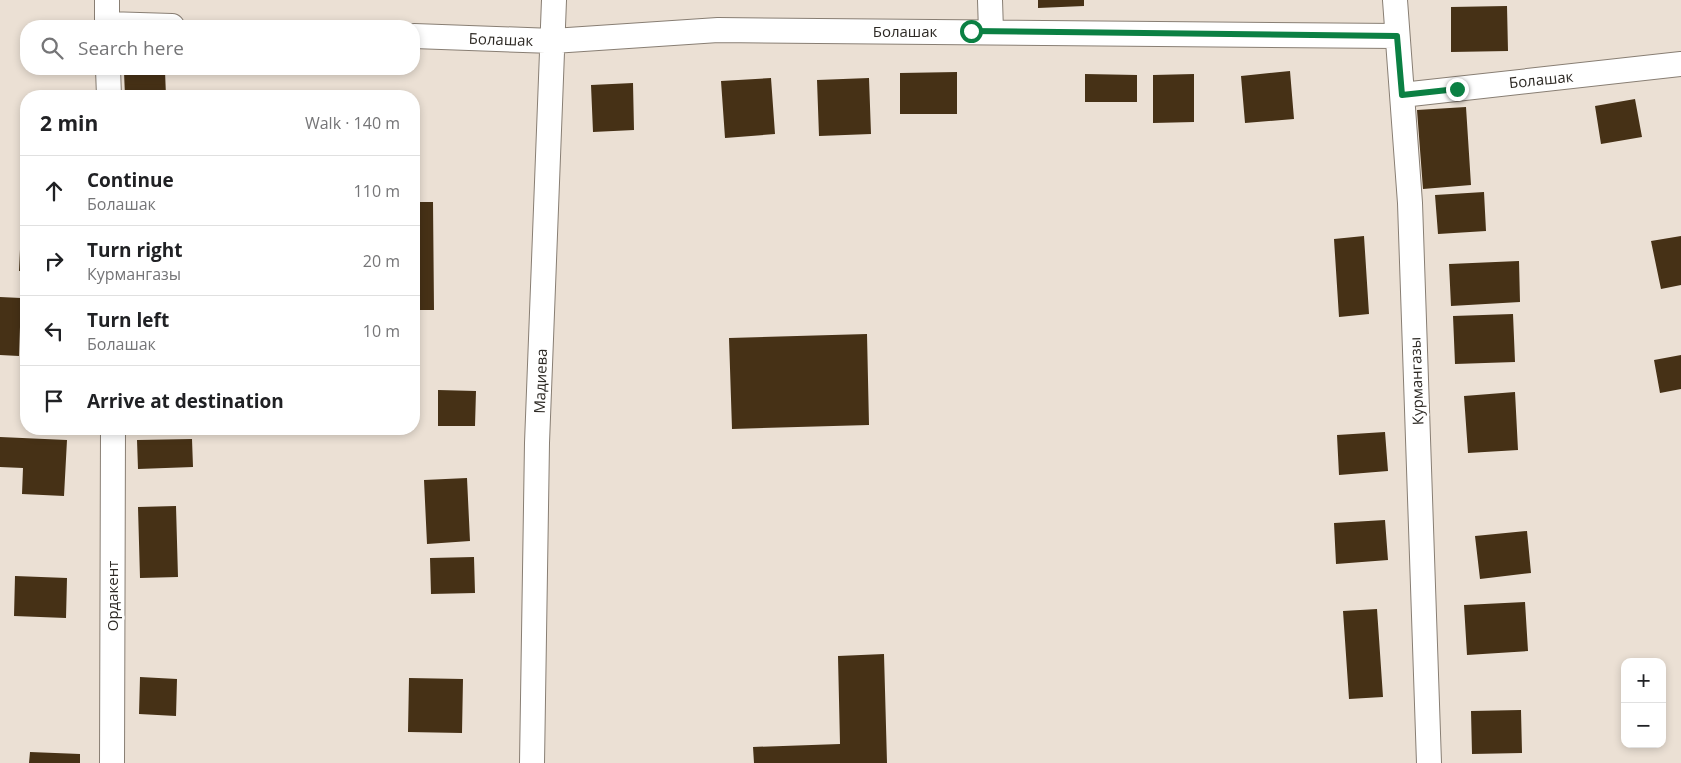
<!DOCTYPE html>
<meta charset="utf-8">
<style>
:root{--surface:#fff;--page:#f2f2f2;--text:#202124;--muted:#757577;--line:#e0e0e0}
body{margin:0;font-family:"Open Sans",sans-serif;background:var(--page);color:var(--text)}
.controls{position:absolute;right:15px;bottom:15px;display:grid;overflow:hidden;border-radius:10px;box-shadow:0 2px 8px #0003}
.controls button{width:45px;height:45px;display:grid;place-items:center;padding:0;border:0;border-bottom:1px solid var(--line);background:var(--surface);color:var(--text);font:25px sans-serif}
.stop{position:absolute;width:15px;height:15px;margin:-11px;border:4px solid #0b8043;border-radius:50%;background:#fff}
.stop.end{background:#0b8043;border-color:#fff;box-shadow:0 1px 5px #0008}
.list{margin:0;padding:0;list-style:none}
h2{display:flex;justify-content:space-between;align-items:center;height:65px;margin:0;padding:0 20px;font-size:21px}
h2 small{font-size:16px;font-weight:400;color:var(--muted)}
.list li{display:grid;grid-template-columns:32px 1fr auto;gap:15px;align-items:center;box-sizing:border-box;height:70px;padding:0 20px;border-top:1px solid var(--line)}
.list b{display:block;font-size:19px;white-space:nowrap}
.list p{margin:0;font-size:16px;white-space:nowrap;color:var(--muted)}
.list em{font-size:16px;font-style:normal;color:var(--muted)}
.icon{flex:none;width:28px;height:28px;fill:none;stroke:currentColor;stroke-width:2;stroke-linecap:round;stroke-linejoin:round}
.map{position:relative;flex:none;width:1681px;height:763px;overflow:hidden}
.search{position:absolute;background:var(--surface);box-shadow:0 2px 8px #0003;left:20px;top:20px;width:400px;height:55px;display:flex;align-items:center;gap:12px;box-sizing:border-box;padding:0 18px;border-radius:20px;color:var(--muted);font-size:19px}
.panel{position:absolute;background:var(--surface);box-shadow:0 2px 8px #0003;left:20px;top:90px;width:400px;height:345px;border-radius:20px}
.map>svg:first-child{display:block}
</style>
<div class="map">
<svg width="1681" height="763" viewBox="0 0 1681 763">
<rect width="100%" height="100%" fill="#ebe0d4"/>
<path fill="#463116" d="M 1038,0 L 1084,0 L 1084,6 L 1038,8 Z
M 1507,6 L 1508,51 L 1451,52 L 1451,7 Z
M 165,71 L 166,96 L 125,96 L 124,72 Z
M 1290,71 L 1294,119 L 1245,123 L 1241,76 Z
M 957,72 L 957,114 L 900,114 L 900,73 Z
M 1085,74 L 1137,75 L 1137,102 L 1085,102 Z
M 1194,74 L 1194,122 L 1153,123 L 1153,75 Z
M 771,78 L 775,134 L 725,138 L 721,81 Z
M 869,78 L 871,134 L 819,136 L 817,80 Z
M 633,83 L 634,130 L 593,132 L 591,85 Z
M 1635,99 L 1642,137 L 1601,144 L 1595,106 Z
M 1466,107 L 1471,185 L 1423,189 L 1417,110 Z
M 1484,192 L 1486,231 L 1438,234 L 1435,195 Z
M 414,202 L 433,202 L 434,310 L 414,310 Z
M 22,206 L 26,207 L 26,271 L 19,271 Z
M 1364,236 L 1369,314 L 1339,317 L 1334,239 Z
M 1681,236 L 1681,285 L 1661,289 L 1651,241 Z
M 1519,261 L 1520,302 L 1451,306 L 1449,264 Z
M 0,297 L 21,298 L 19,356 L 0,355 Z
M 1513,314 L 1515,362 L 1455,364 L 1453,316 Z
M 867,334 L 869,425 L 732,429 L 729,338 Z
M 1681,355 L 1681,389 L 1660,393 L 1654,360 Z
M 438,390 L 476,391 L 475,426 L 438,426 Z
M 1515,392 L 1518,450 L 1468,453 L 1464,396 Z
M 1385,432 L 1388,471 L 1339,475 L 1337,435 Z
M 0,437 L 67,440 L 64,496 L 22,494 L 23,468 L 0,467 Z
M 192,439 L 193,467 L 138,469 L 137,440 Z
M 467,478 L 470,541 L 427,544 L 424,480 Z
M 176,506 L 178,577 L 140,578 L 138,507 Z
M 1385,520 L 1388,560 L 1336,564 L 1334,523 Z
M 1527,531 L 1531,573 L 1480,579 L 1475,536 Z
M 474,557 L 475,593 L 431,594 L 430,558 Z
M 15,576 L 67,578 L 66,618 L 14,616 Z
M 1525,602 L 1528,651 L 1467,655 L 1464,605 Z
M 1377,609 L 1383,697 L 1349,699 L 1343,611 Z
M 884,654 L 887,763 L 754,763 L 753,747 L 840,744 L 838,656 Z
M 140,677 L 177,679 L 176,716 L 139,714 Z
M 409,678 L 463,679 L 462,733 L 408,732 Z
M 1521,710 L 1522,753 L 1472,754 L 1471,711 Z
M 30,752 L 80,754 L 80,763 L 29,763 Z"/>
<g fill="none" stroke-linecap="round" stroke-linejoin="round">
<g stroke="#887e73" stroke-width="26">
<path id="street" d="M 107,0 L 107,26
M 990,0 L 991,31
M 1395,0 L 1410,203 L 1429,763
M 107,24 L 172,26
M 414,36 L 553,41 L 718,30 L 1397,36
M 108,69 L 109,96
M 1402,95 L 1681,64
M 112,763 L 113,429
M 532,763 L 537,443 L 554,0"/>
</g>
<use href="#street" stroke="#fff" stroke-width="24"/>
</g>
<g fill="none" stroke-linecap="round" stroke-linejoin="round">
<path stroke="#0b8043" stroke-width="6" d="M 971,31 L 1397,36 L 1402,95 L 1457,89"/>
</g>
<g text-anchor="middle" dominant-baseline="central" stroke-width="5" stroke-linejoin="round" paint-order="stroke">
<g font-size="15" fill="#2d2924" stroke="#fff">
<text x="905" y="31">Болашак</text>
<text transform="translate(501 39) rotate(2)">Болашак</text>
<text transform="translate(1541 79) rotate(-6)">Болашак</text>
<text transform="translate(540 381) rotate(-88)">Мадиева</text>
<text transform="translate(1416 381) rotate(-92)">Курмангазы</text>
<text transform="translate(112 596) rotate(-90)">Ордакент</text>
</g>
</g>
</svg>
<div class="controls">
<button>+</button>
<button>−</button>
</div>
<div class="stop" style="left:971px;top:31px"></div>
<div class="stop end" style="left:1457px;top:89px"></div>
<div class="search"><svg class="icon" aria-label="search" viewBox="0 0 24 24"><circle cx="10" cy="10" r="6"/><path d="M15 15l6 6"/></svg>Search here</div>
<section class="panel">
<h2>2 min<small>Walk · 140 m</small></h2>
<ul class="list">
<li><svg class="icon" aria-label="ahead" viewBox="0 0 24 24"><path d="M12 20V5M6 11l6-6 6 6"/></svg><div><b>Continue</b><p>Болашак</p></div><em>110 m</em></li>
<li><svg class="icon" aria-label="right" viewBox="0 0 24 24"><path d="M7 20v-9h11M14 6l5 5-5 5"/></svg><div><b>Turn right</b><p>Курмангазы</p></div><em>20 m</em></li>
<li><svg class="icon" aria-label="left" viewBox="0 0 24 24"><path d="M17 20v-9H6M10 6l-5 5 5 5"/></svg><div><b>Turn left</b><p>Болашак</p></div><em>10 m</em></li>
<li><svg class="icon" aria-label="arrive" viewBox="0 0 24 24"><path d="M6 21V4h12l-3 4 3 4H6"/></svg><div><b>Arrive at destination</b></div></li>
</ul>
</section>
</div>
